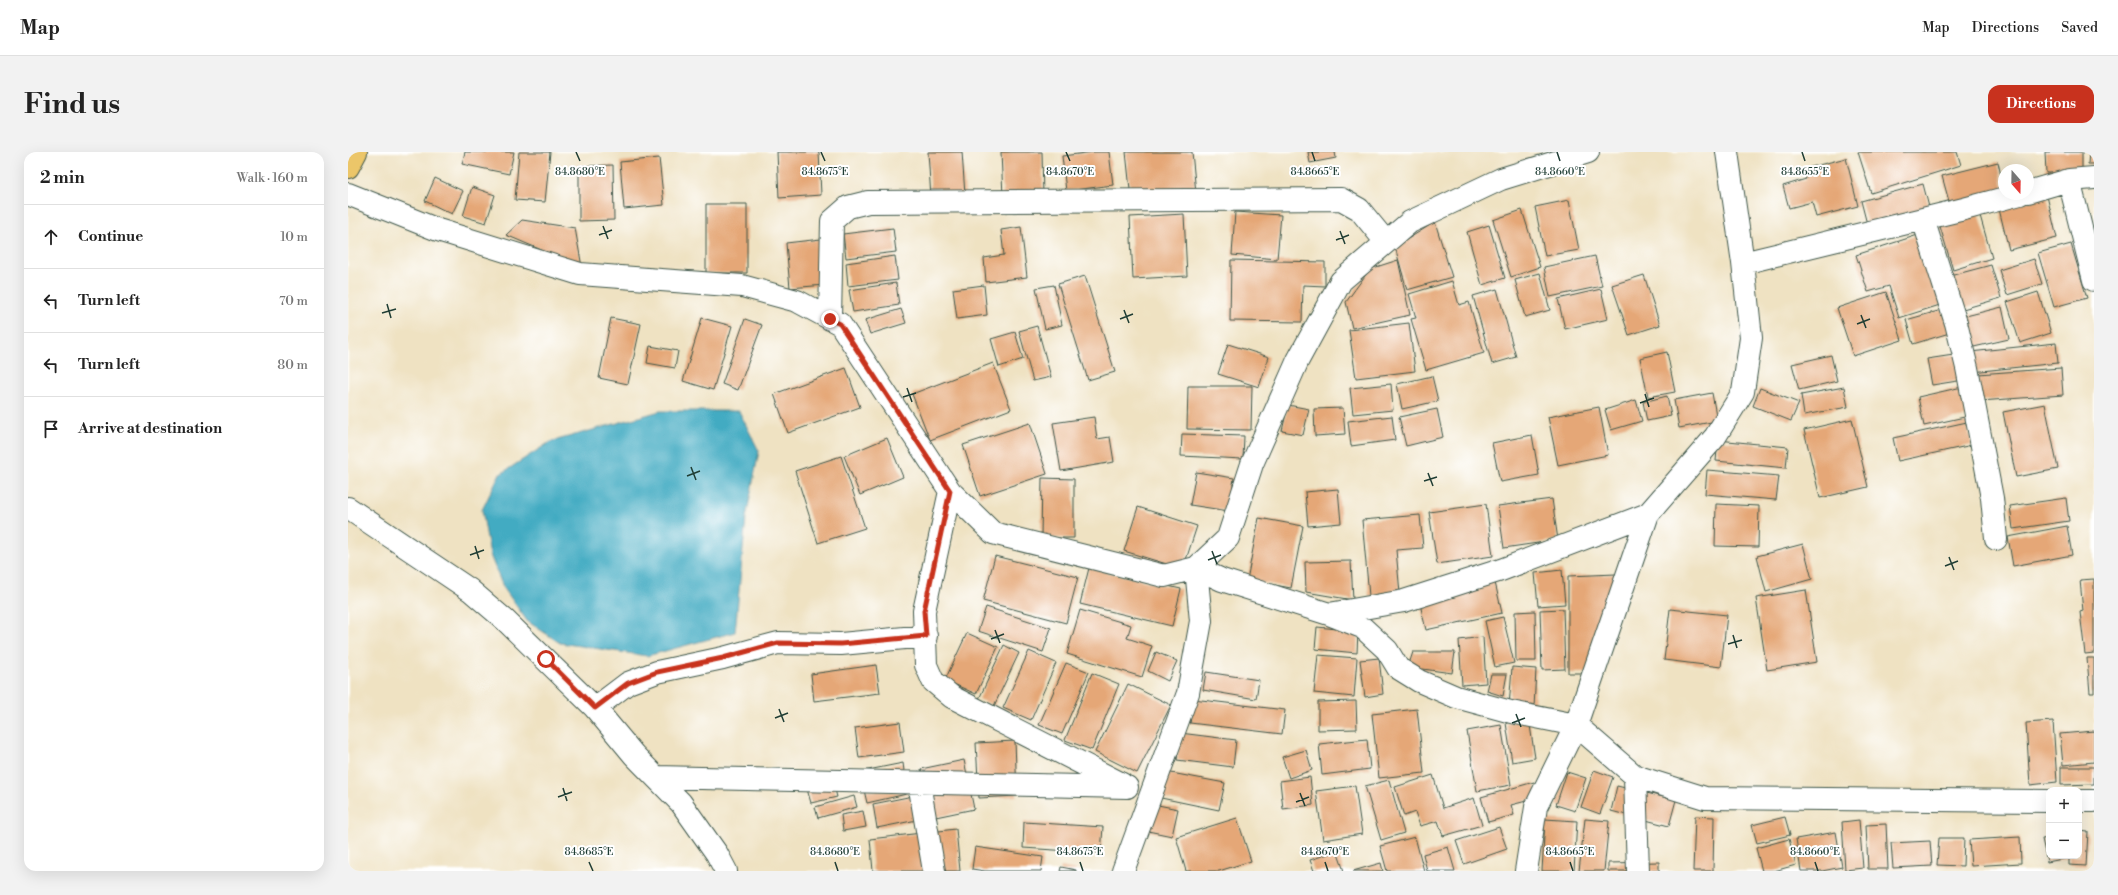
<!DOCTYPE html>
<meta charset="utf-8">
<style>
:root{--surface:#fff;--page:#f2f2f2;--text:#222;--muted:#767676;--line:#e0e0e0;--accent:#c8321e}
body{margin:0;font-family:"Libre Bodoni",serif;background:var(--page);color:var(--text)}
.controls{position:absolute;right:12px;bottom:12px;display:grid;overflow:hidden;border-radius:8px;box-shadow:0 4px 16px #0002}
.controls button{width:36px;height:36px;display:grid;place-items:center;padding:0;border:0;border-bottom:1px solid var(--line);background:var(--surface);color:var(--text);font:20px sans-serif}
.compass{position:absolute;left:1650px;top:12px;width:36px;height:36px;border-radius:50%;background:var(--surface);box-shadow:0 4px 16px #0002;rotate:160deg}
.stop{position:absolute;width:12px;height:12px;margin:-9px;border:3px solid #c8321e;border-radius:50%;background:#fff}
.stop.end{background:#c8321e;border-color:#fff;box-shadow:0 1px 4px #0008}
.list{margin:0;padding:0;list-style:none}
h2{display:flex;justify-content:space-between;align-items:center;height:52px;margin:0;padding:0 16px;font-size:17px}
h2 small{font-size:13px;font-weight:400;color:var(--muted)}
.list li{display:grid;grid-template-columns:26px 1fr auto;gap:12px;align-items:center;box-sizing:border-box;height:64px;padding:0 16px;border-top:1px solid var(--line)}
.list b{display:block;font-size:15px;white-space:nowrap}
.list em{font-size:13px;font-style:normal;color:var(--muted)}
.icon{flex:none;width:22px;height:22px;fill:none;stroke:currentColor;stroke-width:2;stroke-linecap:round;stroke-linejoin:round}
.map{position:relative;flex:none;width:1746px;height:719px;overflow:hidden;border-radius:12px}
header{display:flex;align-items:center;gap:24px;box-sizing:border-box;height:56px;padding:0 20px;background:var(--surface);border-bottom:1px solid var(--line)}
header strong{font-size:19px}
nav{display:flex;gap:22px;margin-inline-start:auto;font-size:14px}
.intro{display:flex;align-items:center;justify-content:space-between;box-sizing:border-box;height:96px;padding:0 24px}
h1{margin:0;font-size:28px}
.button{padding:10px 18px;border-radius:12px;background:var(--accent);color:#fff;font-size:14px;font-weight:700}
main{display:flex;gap:24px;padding:0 24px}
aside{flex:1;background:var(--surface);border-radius:12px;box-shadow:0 4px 16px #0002}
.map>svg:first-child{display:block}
</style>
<header>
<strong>Map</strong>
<nav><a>Map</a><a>Directions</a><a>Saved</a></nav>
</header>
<div class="intro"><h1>Find us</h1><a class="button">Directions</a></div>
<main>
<aside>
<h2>2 min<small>Walk · 160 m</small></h2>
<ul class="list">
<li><svg class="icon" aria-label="ahead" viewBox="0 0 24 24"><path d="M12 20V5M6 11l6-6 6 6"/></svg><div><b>Continue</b></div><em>10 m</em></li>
<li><svg class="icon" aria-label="left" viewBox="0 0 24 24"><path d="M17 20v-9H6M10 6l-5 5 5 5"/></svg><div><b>Turn left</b></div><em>70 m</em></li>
<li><svg class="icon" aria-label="left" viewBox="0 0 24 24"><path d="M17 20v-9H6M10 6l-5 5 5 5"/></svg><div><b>Turn left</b></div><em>80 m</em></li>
<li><svg class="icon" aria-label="arrive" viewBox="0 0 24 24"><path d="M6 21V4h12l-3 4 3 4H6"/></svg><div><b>Arrive at destination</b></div></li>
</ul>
</aside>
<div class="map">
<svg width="1746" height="719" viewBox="0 0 1746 719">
<rect width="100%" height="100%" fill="#fff"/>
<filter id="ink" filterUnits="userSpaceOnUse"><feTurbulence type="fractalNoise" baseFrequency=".025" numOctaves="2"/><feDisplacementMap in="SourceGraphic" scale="8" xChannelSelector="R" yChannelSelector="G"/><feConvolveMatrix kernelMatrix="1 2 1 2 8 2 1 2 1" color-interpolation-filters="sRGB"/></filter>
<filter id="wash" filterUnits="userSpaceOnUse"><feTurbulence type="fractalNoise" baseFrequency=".012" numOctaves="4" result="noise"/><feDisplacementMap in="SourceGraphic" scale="16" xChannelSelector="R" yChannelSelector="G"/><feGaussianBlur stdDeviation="0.9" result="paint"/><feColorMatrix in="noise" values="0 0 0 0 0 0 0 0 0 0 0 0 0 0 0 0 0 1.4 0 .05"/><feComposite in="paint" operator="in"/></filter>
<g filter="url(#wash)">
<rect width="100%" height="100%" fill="#efe2c2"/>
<path fill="#42abc2" stroke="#30747b" d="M 312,259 L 391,259 L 411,299 L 398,366 L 387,480 L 299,504 L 212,491 L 179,469 L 155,435 L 142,403 L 134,358 L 151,323 L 202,290 Z"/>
<g id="blocks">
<path fill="#e5a777" d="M 117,0 L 166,0 L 161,22 L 114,12 Z
M 171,0 L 202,0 L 197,50 L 167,48 Z
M 429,0 L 471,0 L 473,43 L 431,46 Z
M 580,0 L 614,0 L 617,43 L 583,46 Z
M 653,0 L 694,0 L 695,44 L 655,45 Z
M 746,0 L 761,0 L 765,33 L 718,39 L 714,4 Z
M 778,0 L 844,0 L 848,41 L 783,47 Z
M 960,0 L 987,0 L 988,6 L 962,11 Z
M 1510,0 L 1609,0 L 1613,13 L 1523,41 Z
M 1697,0 L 1734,0 L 1734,21 L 1698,21 Z
M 1741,0 L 1746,0 L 1746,12 L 1740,12 Z
M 311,6 L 316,53 L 276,57 L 272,10 Z
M 1498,6 L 1510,54 L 1468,65 L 1464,50 L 1441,56 L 1435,34 L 1458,27 L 1455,17 Z
M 1650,10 L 1656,38 L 1602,53 L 1594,24 Z
M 265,13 L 266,68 L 231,69 L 231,14 Z
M 87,26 L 115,39 L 104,62 L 77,49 Z
M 1575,32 L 1582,59 L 1520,76 L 1513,49 Z
M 124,35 L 147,43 L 138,71 L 115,64 Z
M 1699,44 L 1709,86 L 1661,98 L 1651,57 Z
M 1221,48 L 1231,98 L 1197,104 L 1187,55 Z
M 358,52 L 399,52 L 399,121 L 358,121 Z
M 1174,58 L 1192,115 L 1163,125 L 1145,68 Z
M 887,60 L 933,63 L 929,107 L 884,103 Z
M 1631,60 L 1644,106 L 1605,118 L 1591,71 Z
M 836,62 L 839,124 L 785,127 L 782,65 Z
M 174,68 L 227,76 L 234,115 L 158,83 Z
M 1087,70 L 1104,125 L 1059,138 L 1047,95 Z
M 1141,73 L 1157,126 L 1134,133 L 1119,80 Z
M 673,75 L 679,125 L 638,130 L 636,106 L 656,103 L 653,78 Z
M 545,76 L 548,100 L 498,106 L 495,82 Z
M 1573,82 L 1595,152 L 1551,166 L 1541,134 L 1520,140 L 1508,103 Z
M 473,87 L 477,133 L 442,136 L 438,91 Z
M 1723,92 L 1739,146 L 1706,155 L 1690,101 Z
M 547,104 L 550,128 L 500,134 L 498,111 Z
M 1247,104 L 1254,134 L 1202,145 L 1196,115 Z
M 1686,107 L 1694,132 L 1659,143 L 1651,118 Z
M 883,108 L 977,110 L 977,134 L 955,133 L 954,170 L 882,169 Z
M 1050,108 L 1062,163 L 1004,176 L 998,150 L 1022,117 Z
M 1643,113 L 1653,146 L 1608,159 L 1598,125 Z
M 1192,121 L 1202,158 L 1177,165 L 1167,128 Z
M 1296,123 L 1312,173 L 1281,183 L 1264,133 Z
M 737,124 L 767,220 L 740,228 L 710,132 Z
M 1104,129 L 1111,153 L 1121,150 L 1136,201 L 1078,218 L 1063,167 L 1068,166 L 1061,142 Z
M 548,131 L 551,153 L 505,160 L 501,138 Z
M 636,133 L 639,163 L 609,167 L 605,137 Z
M 706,133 L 714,173 L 697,177 L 688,136 Z
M 1149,137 L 1168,205 L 1144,212 L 1125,144 Z
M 1253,137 L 1260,167 L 1217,177 L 1210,147 Z
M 1538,140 L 1554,188 L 1505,204 L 1489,156 Z
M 1690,140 L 1703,181 L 1672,191 L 1659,150 Z
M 1654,155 L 1661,187 L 1617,197 L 1610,166 Z
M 1601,156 L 1608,179 L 1565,192 L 1558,168 Z
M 553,157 L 558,171 L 522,182 L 517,168 Z
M 263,166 L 293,172 L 280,232 L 251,226 Z
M 354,166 L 384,174 L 365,238 L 335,229 Z
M 397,167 L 414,173 L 390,238 L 374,232 Z
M 1061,171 L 1067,219 L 1008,226 L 1001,178 Z
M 689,174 L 703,225 L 685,229 L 671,179 Z
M 667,180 L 675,207 L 651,215 L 643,187 Z
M 1708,191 L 1710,211 L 1624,220 L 1622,200 Z
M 880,192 L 921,205 L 911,235 L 870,222 Z
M 302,194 L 330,199 L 327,216 L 299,211 Z
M 1319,200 L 1327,240 L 1300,245 L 1292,206 Z
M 1612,202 L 1616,228 L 1584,233 L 1579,207 Z
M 1483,203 L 1489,229 L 1451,238 L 1444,212 Z
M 645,211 L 663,257 L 582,288 L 564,242 Z
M 498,216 L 512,255 L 440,281 L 426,242 Z
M 1713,216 L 1715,243 L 1632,249 L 1630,222 Z
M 1084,224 L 1090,249 L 1054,257 L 1049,232 Z
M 1043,232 L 1045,258 L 1005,262 L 1002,236 Z
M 840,234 L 904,234 L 903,278 L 839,277 Z
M 1496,235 L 1500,255 L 1456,263 L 1453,243 Z
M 1614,235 L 1621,264 L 1576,274 L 1570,245 Z
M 1412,236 L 1451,251 L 1443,269 L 1405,254 Z
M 1364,241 L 1369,269 L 1331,276 L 1326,248 Z
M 1319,244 L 1323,264 L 1299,269 L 1295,250 Z
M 1288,248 L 1294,269 L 1263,278 L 1257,258 Z
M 1697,252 L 1710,317 L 1668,325 L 1655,260 Z
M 940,253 L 961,257 L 955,283 L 934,279 Z
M 1251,255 L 1260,303 L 1210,313 L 1200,265 Z
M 995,256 L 997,282 L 967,284 L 966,257 Z
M 1089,257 L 1095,285 L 1058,294 L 1051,265 Z
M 1044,264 L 1047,288 L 1003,294 L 1000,269 Z
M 746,265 L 749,287 L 762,285 L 766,310 L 713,319 L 705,271 Z
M 1504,267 L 1520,335 L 1472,346 L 1456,278 Z
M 1619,270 L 1624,293 L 1550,309 L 1545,286 Z
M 682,271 L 699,322 L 632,344 L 615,293 Z
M 834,282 L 896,284 L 895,307 L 833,304 Z
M 1184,283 L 1191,323 L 1152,330 L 1144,291 Z
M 539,286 L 555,325 L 512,343 L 496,304 Z
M 1370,288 L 1440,295 L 1438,316 L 1368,309 Z
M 493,304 L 517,376 L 470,391 L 447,319 Z
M 1359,318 L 1431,324 L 1428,348 L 1357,342 Z
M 848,320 L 886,326 L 881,359 L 842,353 Z
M 694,326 L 726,327 L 726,386 L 693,386 Z
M 990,337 L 993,371 L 960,374 L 957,340 Z
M 1718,346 L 1721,369 L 1665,377 L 1662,354 Z
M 1204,347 L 1210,388 L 1156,396 L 1150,354 Z
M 1138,352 L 1145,404 L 1089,412 L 1081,360 Z
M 1368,352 L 1411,354 L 1410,395 L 1367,394 Z
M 790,355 L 849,374 L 835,417 L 776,399 Z
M 1072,363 L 1075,396 L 1048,398 L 1052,441 L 1021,444 L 1014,368 Z
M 911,366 L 955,374 L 943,436 L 899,428 Z
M 1719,374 L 1724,403 L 1665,414 L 1660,385 Z
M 1455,392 L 1464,427 L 1418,440 L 1409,404 Z
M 647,404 L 730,425 L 718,471 L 635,449 Z
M 1003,409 L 1005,448 L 958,440 L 957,410 Z
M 741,416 L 833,437 L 824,474 L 732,452 Z
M 1214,418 L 1217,452 L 1190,454 L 1187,421 Z
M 1268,422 L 1242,521 L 1220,521 L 1220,424 Z
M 1146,426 L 1154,461 L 1078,478 L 1070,443 Z
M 1746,427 L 1746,501 L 1737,502 L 1732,460 L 1735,459 L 1732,428 Z
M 1458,438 L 1469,510 L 1419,518 L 1408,446 Z
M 638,455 L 703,476 L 695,500 L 630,479 Z
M 1215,457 L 1217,517 L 1194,518 L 1192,458 Z
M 1322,457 L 1379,463 L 1373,515 L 1316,508 Z
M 732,458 L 783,473 L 779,486 L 804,494 L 794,525 L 719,502 Z
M 1187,459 L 1188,509 L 1168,509 L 1167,460 Z
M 1155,465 L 1166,511 L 1147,515 L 1137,469 Z
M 969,475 L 1010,479 L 1009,501 L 967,497 Z
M 619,481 L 650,495 L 628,542 L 597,528 Z
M 1135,485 L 1138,531 L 1114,533 L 1111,488 Z
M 656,493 L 671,501 L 646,554 L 631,547 Z
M 681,499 L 708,511 L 683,568 L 655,556 Z
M 808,500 L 829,509 L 820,529 L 800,519 Z
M 1065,500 L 1107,500 L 1104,521 L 1060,515 Z
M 970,503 L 1009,506 L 1006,545 L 966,541 Z
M 1031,506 L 1035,542 L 1017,545 L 1012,508 Z
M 1739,506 L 1746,506 L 1746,541 L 1742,541 Z
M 718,511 L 741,520 L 714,582 L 691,573 Z
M 528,513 L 532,541 L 466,549 L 463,522 Z
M 1164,515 L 1188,517 L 1186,556 L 1161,555 Z
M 858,520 L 911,528 L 908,547 L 855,538 Z
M 744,521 L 771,532 L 744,598 L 717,588 Z
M 1143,522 L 1159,522 L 1155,544 L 1139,539 Z
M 780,532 L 823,553 L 789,621 L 747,600 Z
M 845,547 L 937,558 L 934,582 L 842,571 Z
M 1008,549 L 1009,577 L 970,578 L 970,550 Z
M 1069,557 L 1076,621 L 1031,626 L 1024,562 Z
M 1181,567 L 1187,606 L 1164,610 L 1158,571 Z
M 1705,569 L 1709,630 L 1682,633 L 1678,571 Z
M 552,570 L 556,600 L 511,606 L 507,576 Z
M 1153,573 L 1163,633 L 1129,639 L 1119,579 Z
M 1746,579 L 1746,610 L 1715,613 L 1712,582 Z
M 832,581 L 888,588 L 885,615 L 829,608 Z
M 1019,587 L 1022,617 L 974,623 L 971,592 Z
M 667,589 L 669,644 L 631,646 L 628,591 Z
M 958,598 L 964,618 L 941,626 L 934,605 Z
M 616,608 L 626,657 L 583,666 L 573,617 Z
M 555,611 L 557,627 L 515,619 Z
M 1713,615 L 1746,615 L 1746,632 L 1713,633 Z
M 1246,618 L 1265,625 L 1252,662 L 1233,655 Z
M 818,620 L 877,631 L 871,658 L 813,646 Z
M 1219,620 L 1238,626 L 1227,659 L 1208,653 Z
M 483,623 L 489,645 L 463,651 L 457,630 Z
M 1085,623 L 1095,656 L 1126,646 L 1134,673 L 1095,684 L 1090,669 L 1072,674 L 1067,660 L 1056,664 L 1047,635 Z
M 962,625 L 965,653 L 935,657 L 932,629 Z
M 1041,628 L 1056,681 L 1033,688 L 1017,634 Z
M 1186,630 L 1190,646 L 1163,653 L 1166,663 L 1140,670 L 1133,645 Z
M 1007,634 L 1014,682 L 975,688 L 968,639 Z
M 1269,634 L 1328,648 L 1321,674 L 1263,659 Z
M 516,638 L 563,641 L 519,651 Z
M 570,643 L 574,667 L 529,676 L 525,652 Z
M 506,644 L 509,655 L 470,666 L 467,655 Z
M 805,652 L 830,657 L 824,684 L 800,679 Z
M 515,659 L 518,675 L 495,679 L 493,663 Z
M 1347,664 L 1366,665 L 1365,719 L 1345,719 Z
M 1437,665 L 1442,683 L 1409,691 L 1404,673 Z
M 889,666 L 903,709 L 871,719 L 838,719 L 828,685 Z
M 1197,667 L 1229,669 L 1226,719 L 1194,719 Z
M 1237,667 L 1261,669 L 1256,719 L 1231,719 Z
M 1511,668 L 1515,716 L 1497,718 L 1494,670 Z
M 676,670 L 755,675 L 753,701 L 675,696 Z
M 1538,672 L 1540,717 L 1520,717 L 1518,673 Z
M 1151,675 L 1159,697 L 1116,712 L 1108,689 Z
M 608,677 L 612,719 L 525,719 L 522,687 Z
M 1731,679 L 1740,680 L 1738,714 L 1721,713 L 1721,704 L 1731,704 Z
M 1488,680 L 1494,715 L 1474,719 L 1453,719 L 1448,687 Z
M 1067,685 L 1076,719 L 1039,719 L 1032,694 Z
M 1672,685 L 1673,711 L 1623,714 L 1621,688 Z
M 1591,686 L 1616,686 L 1615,714 L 1589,713 Z
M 1701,686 L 1701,704 L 1720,704 L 1720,706 L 1699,710 L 1694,687 Z
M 1441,687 L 1448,713 L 1426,719 L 1414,719 L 1408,696 Z
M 1582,689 L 1584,714 L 1545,716 L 1543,691 Z
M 627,695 L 695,705 L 693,719 L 637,719 L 624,717 Z
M 1100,695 L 1107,719 L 1079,719 L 1075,702 Z
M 989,699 L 996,719 L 966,719 L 962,708 Z
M 1311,710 L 1311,719 L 1260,719 L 1260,711 Z
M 1033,711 L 1035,719 L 1005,719 Z
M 713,715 L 728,718 L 728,719 L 712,719 Z"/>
</g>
</g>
<g filter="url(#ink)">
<use href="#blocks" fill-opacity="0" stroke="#3e5649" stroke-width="1"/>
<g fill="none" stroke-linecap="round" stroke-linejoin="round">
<g stroke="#3e5649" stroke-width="24">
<path id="street" d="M 1721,28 L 1746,128
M 1680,40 L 1721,28 L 1746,26
M 0,42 L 90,78 L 232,122 L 394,134 L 449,149 L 492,172 L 602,339 L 645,381 L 816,424 L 848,416 L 880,386 L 904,312 L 950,208 L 993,129 L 1062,70 L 1153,27 L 1240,0
M 1575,67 L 1608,171 L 1619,216 L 1644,346 L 1648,387
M 1395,111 L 1616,57 L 1672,42
M 482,167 L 484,69 L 500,55 L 520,50 L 993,47 L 1011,57 L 1038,90
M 602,339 L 576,459 L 578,513 L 585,529 L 604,545 L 774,632
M 0,356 L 122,438 L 157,468 L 247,556 L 286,603 L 333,651 L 369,702 L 378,719
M 981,462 L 1056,449 L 1153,418 L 1300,362
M 247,556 L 280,531 L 309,520 L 375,506 L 430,491 L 493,492 L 578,484
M 1287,624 L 1290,719
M 308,625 L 779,635
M 571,631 L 586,719
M 1731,649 L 1746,649
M 775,719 L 840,541 L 853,469 L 848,416 L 874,428 L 981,462 L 1014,475 L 1039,498 L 1050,516 L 1071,529 L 1108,545 L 1163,560 L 1228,573 L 1287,624 L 1357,646 L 1701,649
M 1178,719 L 1188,655 L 1228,573 L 1300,362 L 1367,285 L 1395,240 L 1403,186 L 1395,111 L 1379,0"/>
</g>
<g stroke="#3e5649" stroke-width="24">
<path id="primary" d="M 0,15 L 8,0"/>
</g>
<use href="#street" stroke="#fff" stroke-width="22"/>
<use href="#primary" stroke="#ecc669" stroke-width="22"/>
</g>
</g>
<g fill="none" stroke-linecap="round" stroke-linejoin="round" filter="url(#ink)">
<path stroke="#c8321e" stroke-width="5" d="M 198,507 L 247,556 L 280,531 L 309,520 L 375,506 L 430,491 L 493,492 L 578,484 L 576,459 L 602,339 L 492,172 L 482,167"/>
</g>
<path fill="none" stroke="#1f3d34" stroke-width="1.5" d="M 228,0 L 232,9M 473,0 L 477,9M 718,0 L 722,9M 964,0 L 967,9M 1209,0 L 1212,9M 1454,0 L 1457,9M 255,74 L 260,87M 992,79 L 997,92M 251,83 L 264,78M 988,88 L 1001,83M 39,152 L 43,166M 776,158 L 781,171M 34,161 L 48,157M 1513,163 L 1518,176M 772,167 L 785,162M 1509,172 L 1522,167M 559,236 L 564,250M 1297,242 L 1301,255M 555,245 L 568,241M 1292,251 L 1306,246M 343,315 L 348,328M 1080,321 L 1085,334M 339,324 L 352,319M 1076,329 L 1089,325M 127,394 L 131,407M 864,399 L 869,412M 122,403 L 136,398M 1601,405 L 1606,418M 860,408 L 873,403M 1597,414 L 1610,409M 647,478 L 652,491M 1385,483 L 1389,496M 643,487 L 656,482M 1380,492 L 1394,488M 431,557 L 436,570M 1168,562 L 1173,575M 427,566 L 440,561M 1164,571 L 1177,566M 215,636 L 219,649M 952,641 L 957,654M 210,645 L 224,640M 948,650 L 961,645M 241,710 L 245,719M 487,710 L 490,719M 732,710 L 735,719M 977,710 L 980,719M 1222,710 L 1225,719M 1467,710 L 1470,719"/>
<g font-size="10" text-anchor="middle" fill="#1f3d34" stroke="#fff" stroke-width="4" stroke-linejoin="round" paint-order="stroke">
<text x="232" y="23">84.8680°E</text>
<text x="477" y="23">84.8675°E</text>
<text x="722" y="23">84.8670°E</text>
<text x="967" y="23">84.8665°E</text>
<text x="1212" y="23">84.8660°E</text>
<text x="1457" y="23">84.8655°E</text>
<text x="241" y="703">84.8685°E</text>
<text x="487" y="703">84.8680°E</text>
<text x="732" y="703">84.8675°E</text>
<text x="977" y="703">84.8670°E</text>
<text x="1222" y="703">84.8665°E</text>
<text x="1467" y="703">84.8660°E</text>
</g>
</svg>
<div class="controls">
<button>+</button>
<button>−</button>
</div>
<svg class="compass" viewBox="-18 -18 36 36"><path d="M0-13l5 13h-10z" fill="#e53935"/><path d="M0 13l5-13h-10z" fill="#767676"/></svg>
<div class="stop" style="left:198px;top:507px"></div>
<div class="stop end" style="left:482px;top:167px"></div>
</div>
</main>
